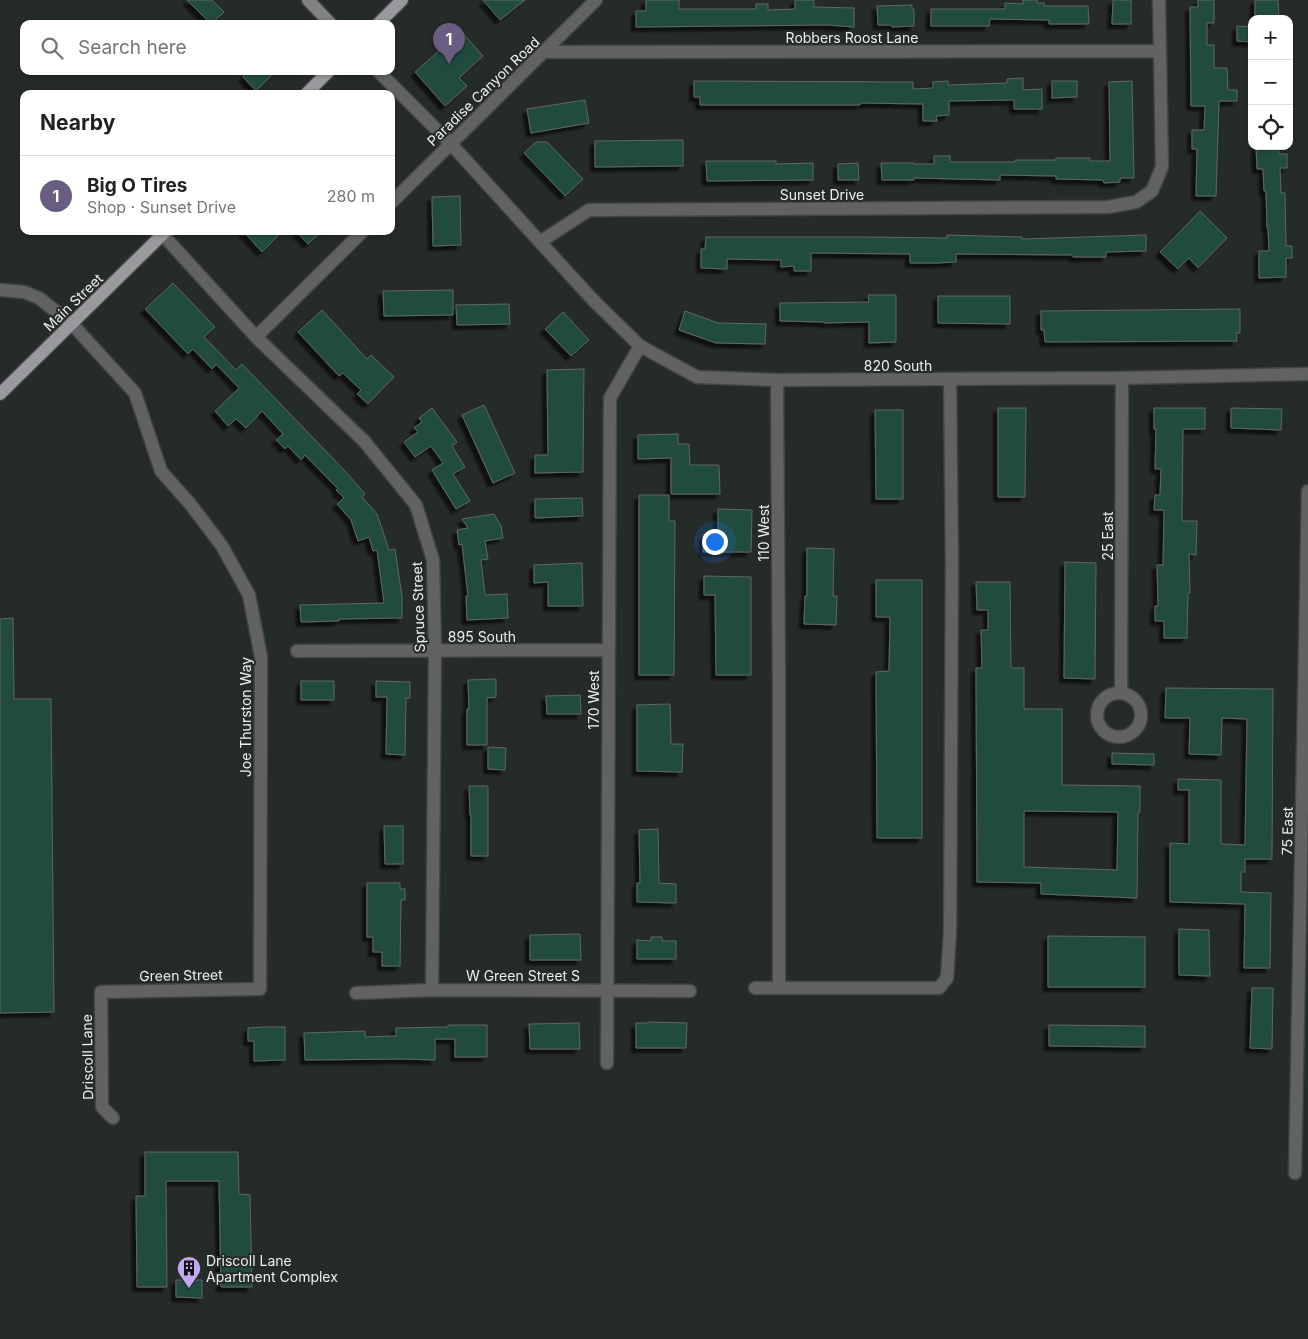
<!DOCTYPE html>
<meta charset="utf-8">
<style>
:root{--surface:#fff;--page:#f6f6f6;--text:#202124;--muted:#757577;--line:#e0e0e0;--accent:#695d81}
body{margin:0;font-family:Inter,sans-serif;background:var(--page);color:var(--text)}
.controls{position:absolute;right:15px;top:15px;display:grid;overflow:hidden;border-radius:10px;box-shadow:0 1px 4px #0004}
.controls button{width:45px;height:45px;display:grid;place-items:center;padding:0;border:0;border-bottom:1px solid var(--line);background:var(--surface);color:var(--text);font:25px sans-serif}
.you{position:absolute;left:714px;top:541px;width:18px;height:18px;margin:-12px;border:4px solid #fff;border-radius:50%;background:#1a73e8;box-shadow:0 0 0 8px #1a73e833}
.badge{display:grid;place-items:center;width:32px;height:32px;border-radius:50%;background:var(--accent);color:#fff;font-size:16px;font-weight:700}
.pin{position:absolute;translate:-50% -41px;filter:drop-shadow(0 1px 2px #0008)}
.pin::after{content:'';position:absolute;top:26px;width:18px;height:15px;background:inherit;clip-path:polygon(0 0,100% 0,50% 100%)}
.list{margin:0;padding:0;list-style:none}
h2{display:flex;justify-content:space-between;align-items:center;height:65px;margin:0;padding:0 20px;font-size:21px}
h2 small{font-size:16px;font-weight:400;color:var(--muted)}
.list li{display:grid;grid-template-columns:32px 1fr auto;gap:15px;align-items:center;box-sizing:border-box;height:80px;padding:0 20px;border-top:1px solid var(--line)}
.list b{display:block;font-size:19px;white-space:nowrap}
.list p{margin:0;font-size:16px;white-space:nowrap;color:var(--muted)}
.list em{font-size:16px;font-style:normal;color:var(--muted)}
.icon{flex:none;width:28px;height:28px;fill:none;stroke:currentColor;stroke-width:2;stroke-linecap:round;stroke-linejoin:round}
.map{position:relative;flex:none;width:1308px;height:1339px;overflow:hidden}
.search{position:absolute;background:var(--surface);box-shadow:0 1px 4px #0004;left:20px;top:20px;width:375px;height:55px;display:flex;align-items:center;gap:12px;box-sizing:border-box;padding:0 18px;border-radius:10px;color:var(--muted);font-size:19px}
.panel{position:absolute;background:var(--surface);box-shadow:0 1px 4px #0004;left:20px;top:90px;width:375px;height:145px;border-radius:10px}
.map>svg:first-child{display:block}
</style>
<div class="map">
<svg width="1308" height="1339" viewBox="0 0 1308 1339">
<defs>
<filter id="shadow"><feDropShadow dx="-4.5" dy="4.5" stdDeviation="1" flood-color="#0009"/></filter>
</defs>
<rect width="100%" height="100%" fill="#252b29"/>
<path fill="#224b3f" stroke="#606664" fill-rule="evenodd" filter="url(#shadow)" d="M 187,0 L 212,0 L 224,12 L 211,24 Z
M 483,0 L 525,0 L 500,20 Z
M 646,0 L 679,0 L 679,9 L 756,9 L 756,4 L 768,4 L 768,10 L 795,9 L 795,0 L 814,0 L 814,7 L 854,8 L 854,27 L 827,25 L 636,27 L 636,11 L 646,11 Z
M 1023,0 L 1037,0 L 1037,3 L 1044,3 L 1044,6 L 1088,6 L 1089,24 L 1049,24 L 1049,20 L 990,19 L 989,26 L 931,26 L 931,9 L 1005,9 L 1005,3 L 1023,4 Z
M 1113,0 L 1131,0 L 1131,24 L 1112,24 Z
M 1198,0 L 1214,0 L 1214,23 L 1207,23 L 1207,45 L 1214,45 L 1214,68 L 1227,68 L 1228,90 L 1237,90 L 1237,101 L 1219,101 L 1216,196 L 1196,196 L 1197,149 L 1192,149 L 1192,130 L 1204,130 L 1205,106 L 1191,106 L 1190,7 L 1198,7 Z
M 1255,0 L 1278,0 L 1279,19 L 1255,19 Z
M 912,5 L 912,9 L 914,9 L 914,26 L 892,27 L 891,25 L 878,25 L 877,6 Z
M 1237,26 L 1252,27 L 1252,42 L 1237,41 Z
M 461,31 L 483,56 L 459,78 L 467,86 L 445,106 L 415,72 Z
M 248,71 L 276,71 L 256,91 L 243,77 Z
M 1023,78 L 1023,90 L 1042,89 L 1042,109 L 1014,109 L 1014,100 L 949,101 L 949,115 L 936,116 L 937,121 L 923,121 L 923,104 L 861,103 L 860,105 L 700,105 L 700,97 L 694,97 L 694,81 L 913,82 L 913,89 L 933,88 L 933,82 L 948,81 L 948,85 L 1007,83 L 1007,79 Z
M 1052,81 L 1077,81 L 1077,97 L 1052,98 Z
M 1132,81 L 1134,178 L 1120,178 L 1120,182 L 1104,183 L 1103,180 L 1056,179 L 1056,176 L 1000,175 L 1000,180 L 914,178 L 914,180 L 882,180 L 881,163 L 914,163 L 914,164 L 934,164 L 934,156 L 950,156 L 950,162 L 1015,162 L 1015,160 L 1056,160 L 1056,158 L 1090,158 L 1090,161 L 1110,161 L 1109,82 Z
M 585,100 L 589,123 L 531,133 L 527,109 Z
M 683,140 L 683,166 L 595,167 L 595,141 Z
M 536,142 L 547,142 L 583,179 L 565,196 L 524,153 Z
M 1256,146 L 1278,146 L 1279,154 L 1287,154 L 1287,168 L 1280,168 L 1281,193 L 1285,193 L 1286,246 L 1292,246 L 1292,258 L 1286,258 L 1286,277 L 1259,278 L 1259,251 L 1269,251 L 1268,228 L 1267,228 L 1266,191 L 1264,191 L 1263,169 L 1257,169 Z
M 706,161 L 776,161 L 776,164 L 813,163 L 813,180 L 707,181 Z
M 858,163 L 859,180 L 838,180 L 838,164 Z
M 460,196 L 461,245 L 433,246 L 432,197 Z
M 1200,211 L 1227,238 L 1198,268 L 1189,258 L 1178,269 L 1160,252 Z
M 243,231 L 283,231 L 262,252 Z
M 296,231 L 323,231 L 308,244 Z
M 947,235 L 1022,237 L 1022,239 L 1146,235 L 1146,251 L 1106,252 L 1106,257 L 1073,257 L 1072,255 L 956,254 L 956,262 L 937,263 L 910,263 L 910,254 L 811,253 L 811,271 L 794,271 L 794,266 L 781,267 L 781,260 L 727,259 L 727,269 L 701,268 L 701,249 L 705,249 L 706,237 L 866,237 L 947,238 Z
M 173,283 L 215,327 L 204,337 L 236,370 L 242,364 L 345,471 L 365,494 L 362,497 L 377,514 L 389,550 L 395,549 L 402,596 L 402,618 L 339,619 L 339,621 L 301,622 L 300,605 L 384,603 L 377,550 L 373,551 L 369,537 L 358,541 L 351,520 L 337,504 L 344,498 L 336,490 L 338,489 L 305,455 L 301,460 L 288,446 L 285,449 L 276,440 L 283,434 L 262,411 L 246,428 L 236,419 L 228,426 L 215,411 L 239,388 L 216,364 L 212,369 L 193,349 L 188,354 L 145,309 Z
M 453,290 L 453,315 L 384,316 L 383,291 Z
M 868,295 L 896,295 L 896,342 L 869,343 L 869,322 L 824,323 L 824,322 L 780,321 L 780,303 L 869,302 Z
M 938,296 L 1010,296 L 1010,324 L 938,323 Z
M 509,304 L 510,324 L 457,325 L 456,305 Z
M 1240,309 L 1240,333 L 1236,333 L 1237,341 L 1045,342 L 1044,330 L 1041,330 L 1041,311 Z
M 322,310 L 367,359 L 371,355 L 394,377 L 368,404 L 357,394 L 361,390 L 343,373 L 339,376 L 298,332 Z
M 685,311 L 718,323 L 766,324 L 765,344 L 716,343 L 679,330 Z
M 563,312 L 589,340 L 571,356 L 545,329 Z
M 584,369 L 583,472 L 535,473 L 535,455 L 548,455 L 547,370 Z
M 484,405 L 515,473 L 493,483 L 462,415 Z
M 432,408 L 457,442 L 452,446 L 465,467 L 453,474 L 470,501 L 456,509 L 432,470 L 443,463 L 431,446 L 415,457 L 404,442 L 418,432 L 414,428 L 422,422 L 419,418 Z
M 998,408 L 1026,408 L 1025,497 L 998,497 Z
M 1154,408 L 1205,408 L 1205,429 L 1183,429 L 1182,521 L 1197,521 L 1196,555 L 1189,554 L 1190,593 L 1188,593 L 1187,638 L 1164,638 L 1164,621 L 1155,621 L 1155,606 L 1158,606 L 1157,565 L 1163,565 L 1164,510 L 1154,510 L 1155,495 L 1160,495 L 1161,469 L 1155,469 L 1156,429 L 1154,429 Z
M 1231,408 L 1282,409 L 1281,430 L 1231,428 Z
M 875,410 L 903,410 L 903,499 L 876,499 Z
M 678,434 L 678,444 L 689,444 L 690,465 L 719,465 L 720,494 L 671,494 L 671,458 L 638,459 L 638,435 Z
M 639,495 L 669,495 L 669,521 L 675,521 L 674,675 L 639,675 Z
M 582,498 L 583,516 L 535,518 L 535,499 Z
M 718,509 L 752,510 L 751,552 L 703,552 L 704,534 L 718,534 Z
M 494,514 L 501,526 L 503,538 L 485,541 L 488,559 L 481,560 L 485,595 L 507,594 L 508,618 L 467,620 L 466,596 L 468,596 L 462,544 L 459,545 L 457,530 L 468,528 L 462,519 Z
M 807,548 L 834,549 L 833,596 L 837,596 L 836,625 L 804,624 L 805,596 L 807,596 Z
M 1065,562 L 1096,563 L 1095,679 L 1064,678 Z
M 582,563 L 583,606 L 548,606 L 548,582 L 534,583 L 534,565 Z
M 704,576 L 751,577 L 751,675 L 716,675 L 715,595 L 704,595 Z
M 876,580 L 922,580 L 922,838 L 877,838 L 876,672 L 889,671 L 890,617 L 876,617 Z
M 976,582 L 1010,582 L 1011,668 L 1024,668 L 1024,709 L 1062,709 L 1062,785 L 1140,786 L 1140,812 L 1138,812 L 1137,898 L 1041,894 L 1041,883 L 977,882 L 976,668 L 982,668 L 981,630 L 988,630 L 988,610 L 977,610 ZM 1024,811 L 1118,812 L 1117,870 L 1024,867 Z
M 13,618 L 14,699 L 51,699 L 54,1012 L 0,1013 L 0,619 Z
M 496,679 L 496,697 L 487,698 L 487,745 L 467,745 L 467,709 L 469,709 L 468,680 Z
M 301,681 L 334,681 L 334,700 L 301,700 Z
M 376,681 L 410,682 L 410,698 L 406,698 L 405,755 L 386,754 L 387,697 L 376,697 Z
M 1166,688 L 1273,689 L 1272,859 L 1245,859 L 1245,872 L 1241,872 L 1241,892 L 1271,893 L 1270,968 L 1244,968 L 1245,904 L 1170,902 L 1170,843 L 1189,844 L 1189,790 L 1178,790 L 1178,779 L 1221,780 L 1221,844 L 1245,845 L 1247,719 L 1222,718 L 1221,755 L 1189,754 L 1190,718 L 1165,718 Z
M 580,695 L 581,714 L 547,714 L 546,696 Z
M 670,704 L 671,744 L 683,744 L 682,772 L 637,771 L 637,705 Z
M 488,747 L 506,748 L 505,770 L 488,769 Z
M 1112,753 L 1154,754 L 1154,765 L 1112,764 Z
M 469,786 L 488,786 L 488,856 L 471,856 L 471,815 L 470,815 Z
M 384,826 L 403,826 L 403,864 L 385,864 Z
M 658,829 L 659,883 L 676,884 L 676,903 L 637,902 L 637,883 L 640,883 L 639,830 Z
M 367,883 L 400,883 L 400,889 L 405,889 L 405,900 L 401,900 L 400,966 L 382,966 L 382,952 L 373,952 L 373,937 L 367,937 Z
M 1179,929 L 1209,930 L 1210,976 L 1179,975 Z
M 580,934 L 581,960 L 530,960 L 530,935 Z
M 1048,936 L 1145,937 L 1145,987 L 1048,987 Z
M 651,937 L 662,937 L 662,941 L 676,941 L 676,959 L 637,959 L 637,940 L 651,941 Z
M 1252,988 L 1273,988 L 1272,1049 L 1250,1048 Z
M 648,1022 L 687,1023 L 686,1048 L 636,1048 L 636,1023 L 648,1023 Z
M 579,1023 L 580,1049 L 530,1049 L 529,1024 Z
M 448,1025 L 487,1025 L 487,1057 L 455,1057 L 455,1039 L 435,1039 L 435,1060 L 404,1059 L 305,1060 L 304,1033 L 365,1031 L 365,1037 L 396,1036 L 396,1028 L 448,1027 Z
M 1049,1025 L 1145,1026 L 1145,1047 L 1049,1046 Z
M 264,1027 L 285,1027 L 285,1060 L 254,1061 L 254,1041 L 248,1041 L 248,1028 Z
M 145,1152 L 238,1152 L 239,1194 L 250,1195 L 252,1287 L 221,1287 L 219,1181 L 166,1181 L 167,1287 L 137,1287 L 136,1196 L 145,1196 Z
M 176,1280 L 202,1280 L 202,1298 L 176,1297 Z"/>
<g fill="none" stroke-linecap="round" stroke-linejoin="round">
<g stroke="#414644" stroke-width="15">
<path id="street" d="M 545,52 L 1160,51
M 378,71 L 451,144 L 540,242 L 589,210 L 1108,207 L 1136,202 L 1152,191 L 1162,167 L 1159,0
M 391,203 L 596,0
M 163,235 L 256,337 L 364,441 L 416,505 L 433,560 L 435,651 L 432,990
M 540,242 L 593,300 L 640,346 L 697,377 L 777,380 L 1122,378 L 1308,374
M 0,290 L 24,292 L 39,298 L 72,324 L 135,393 L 161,471 L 191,505 L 222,546 L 249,595 L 261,657 L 260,989 L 101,992 L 102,1107 L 113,1118
M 256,337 L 363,231
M 777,380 L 779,685 L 779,988
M 297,651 L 608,650
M 1121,693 L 1122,378
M1097 715a22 22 0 1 1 44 0a22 22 0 1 1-44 0Z
M 755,988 L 939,988 L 947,978 L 950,933 L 952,565 L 950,379
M 356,993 L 432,990 L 690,991
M 607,1063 L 610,398 L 640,346
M 1295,1173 L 1308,491"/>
</g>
<g stroke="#414644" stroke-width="15">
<path id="secondary" d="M 308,0 L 331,24"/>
</g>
<g stroke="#414644" stroke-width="15">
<path id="primary" d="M 378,24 L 402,0
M 306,94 L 329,71
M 0,394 L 166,231"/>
</g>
<use href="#street" stroke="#626164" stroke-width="12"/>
<use href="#secondary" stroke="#828184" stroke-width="12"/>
<use href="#primary" stroke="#9a999e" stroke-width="12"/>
</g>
<defs>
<g id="building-pin" transform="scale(1.25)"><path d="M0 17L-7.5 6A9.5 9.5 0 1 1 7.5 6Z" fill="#c2a7f2" stroke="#252b29"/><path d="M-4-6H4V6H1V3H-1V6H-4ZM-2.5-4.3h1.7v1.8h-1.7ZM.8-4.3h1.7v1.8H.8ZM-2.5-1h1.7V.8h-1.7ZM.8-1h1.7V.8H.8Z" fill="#111"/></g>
</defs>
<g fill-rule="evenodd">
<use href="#building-pin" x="189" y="1268"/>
</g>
<g text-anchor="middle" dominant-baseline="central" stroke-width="4" stroke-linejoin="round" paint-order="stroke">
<g font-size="14" fill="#ebefed" stroke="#252b29">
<text x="852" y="37">Robbers Roost Lane</text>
<text transform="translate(483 91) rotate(-44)">Paradise Canyon Road</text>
<text x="822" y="194">Sunset Drive</text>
<text transform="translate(73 302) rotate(-44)">Main Street</text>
<text x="898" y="365">820 South</text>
<text transform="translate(763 533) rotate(-90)">110 West</text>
<text transform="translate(1107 536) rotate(-90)">25 East</text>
<text transform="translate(418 607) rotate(-92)">Spruce Street</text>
<text x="482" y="636">895 South</text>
<text transform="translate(593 700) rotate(-90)">170 West</text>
<text transform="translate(245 717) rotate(-90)">Joe Thurston Way</text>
<text transform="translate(1287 831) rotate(-89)">75 East</text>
<text transform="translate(181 975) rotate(-1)">Green Street</text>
<text x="523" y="975">W Green Street S</text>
<text transform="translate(87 1057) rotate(-91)">Driscoll Lane</text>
</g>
<g font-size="14" fill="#ebefed" stroke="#252b29" text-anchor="start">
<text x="206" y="1260">Driscoll Lane<tspan x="206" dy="16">Apartment Complex</tspan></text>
</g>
</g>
</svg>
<div class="controls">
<button>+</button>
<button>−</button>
<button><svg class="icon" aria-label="locate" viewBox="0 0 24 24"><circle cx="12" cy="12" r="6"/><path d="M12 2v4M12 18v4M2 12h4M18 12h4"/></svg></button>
</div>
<div class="you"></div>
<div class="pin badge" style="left:449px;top:64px">1</div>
<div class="search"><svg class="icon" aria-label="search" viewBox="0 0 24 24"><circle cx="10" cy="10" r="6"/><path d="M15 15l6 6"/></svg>Search here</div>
<section class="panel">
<h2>Nearby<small></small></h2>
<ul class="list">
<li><span class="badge">1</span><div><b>Big O Tires</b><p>Shop · Sunset Drive</p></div><em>280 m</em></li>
</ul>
</section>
</div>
